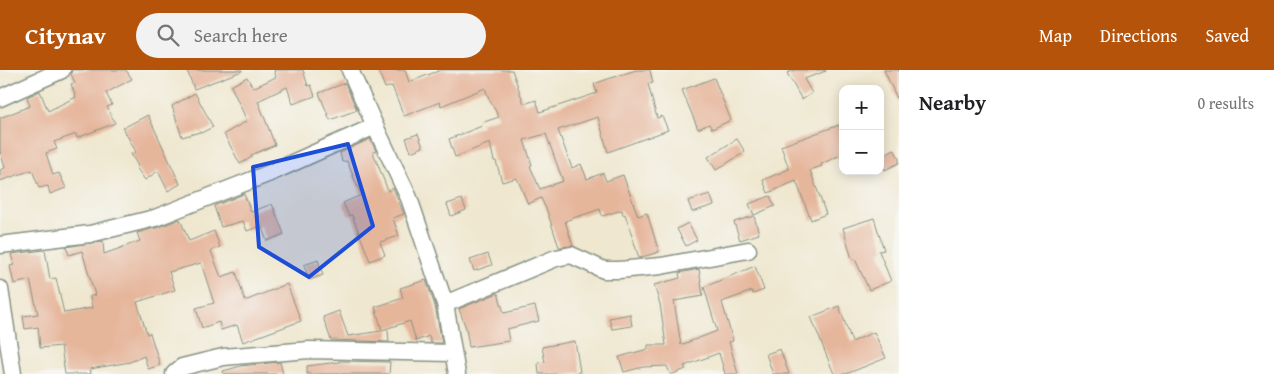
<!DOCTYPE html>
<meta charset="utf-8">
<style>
:root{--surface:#fff;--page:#f2f2f2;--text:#202124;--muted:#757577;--line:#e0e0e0;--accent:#b45309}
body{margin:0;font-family:"Gentium Book Plus",serif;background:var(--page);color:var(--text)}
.controls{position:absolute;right:15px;top:15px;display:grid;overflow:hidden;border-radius:10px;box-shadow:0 2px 12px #0003}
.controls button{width:45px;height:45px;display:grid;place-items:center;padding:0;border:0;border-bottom:1px solid var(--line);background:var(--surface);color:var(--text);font:25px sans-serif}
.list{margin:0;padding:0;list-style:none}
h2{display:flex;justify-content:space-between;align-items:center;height:65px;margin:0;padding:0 20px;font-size:21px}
h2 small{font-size:16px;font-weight:400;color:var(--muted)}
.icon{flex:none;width:28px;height:28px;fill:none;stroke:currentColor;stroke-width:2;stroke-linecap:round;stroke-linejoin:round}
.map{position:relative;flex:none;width:899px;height:304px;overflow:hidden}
header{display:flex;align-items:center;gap:30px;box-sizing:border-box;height:70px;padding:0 25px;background:var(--accent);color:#fff}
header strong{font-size:24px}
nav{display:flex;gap:28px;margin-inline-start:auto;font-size:18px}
.search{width:350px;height:45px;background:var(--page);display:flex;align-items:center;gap:12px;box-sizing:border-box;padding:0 18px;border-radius:28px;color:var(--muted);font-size:19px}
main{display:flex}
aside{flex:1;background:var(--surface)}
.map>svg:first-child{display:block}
</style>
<header>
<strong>Citynav</strong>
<div class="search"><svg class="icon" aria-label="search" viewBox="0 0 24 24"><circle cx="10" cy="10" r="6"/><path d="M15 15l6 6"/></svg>Search here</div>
<nav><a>Map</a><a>Directions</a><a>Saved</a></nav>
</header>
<main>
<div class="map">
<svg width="899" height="304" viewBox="0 0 899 304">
<rect width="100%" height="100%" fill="#f6f6f2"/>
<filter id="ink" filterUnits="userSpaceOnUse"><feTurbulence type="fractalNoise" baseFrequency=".02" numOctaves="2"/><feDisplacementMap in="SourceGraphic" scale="10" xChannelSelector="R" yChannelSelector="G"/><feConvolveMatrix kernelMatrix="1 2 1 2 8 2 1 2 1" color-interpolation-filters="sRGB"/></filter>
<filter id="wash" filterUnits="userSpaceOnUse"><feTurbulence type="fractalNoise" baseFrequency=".0096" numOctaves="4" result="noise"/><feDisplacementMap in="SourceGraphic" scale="20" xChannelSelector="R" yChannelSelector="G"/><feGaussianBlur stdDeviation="1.12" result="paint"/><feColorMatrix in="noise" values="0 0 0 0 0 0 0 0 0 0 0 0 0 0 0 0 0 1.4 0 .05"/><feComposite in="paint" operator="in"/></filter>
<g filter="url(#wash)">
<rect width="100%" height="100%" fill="#efe7cf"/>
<g id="blocks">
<path fill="#e6b69b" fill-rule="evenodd" d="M 72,0 L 126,0 L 132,9 L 106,23 L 112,35 L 107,37 L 115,53 L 77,68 L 76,64 L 54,72 L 57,79 L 46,83 L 53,105 L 59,103 L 66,118 L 50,124 L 48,116 L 39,118 L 32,100 L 0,111 L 0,100 L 5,98 L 0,81 L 0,48 L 30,36 L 27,27 L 40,21 L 48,41 L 76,27 L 71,14 L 75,13 L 71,4 Z
M 187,0 L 242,0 L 242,1 L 194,19 Z
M 274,0 L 303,0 L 308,16 L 311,15 L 315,26 L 293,34 L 287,17 L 258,31 L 275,75 L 251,85 L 252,87 L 240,94 L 224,64 L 247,51 L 231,16 L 247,7 L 253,18 L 276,7 Z
M 378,0 L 405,0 L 409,12 L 441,0 L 512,0 L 524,34 L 536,30 L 540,42 L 597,23 L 594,14 L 608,9 L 636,0 L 650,0 L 653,13 L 648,14 L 657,48 L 662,46 L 668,60 L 608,82 L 598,47 L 558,60 L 572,98 L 581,94 L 587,109 L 603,103 L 606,111 L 623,105 L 638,146 L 647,143 L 659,182 L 639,188 L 625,144 L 623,145 L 622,140 L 602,146 L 600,139 L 565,151 L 573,176 L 559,177 L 547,141 L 541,128 L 528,134 L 517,108 L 502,112 L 496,91 L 494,91 L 490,73 L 455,87 L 449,69 L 482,56 L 481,53 L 499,47 L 489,29 L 485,18 L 441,36 L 440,32 L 404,46 L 392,16 L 385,18 ZM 546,64 L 563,111 L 540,119 L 530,96 L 532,95 L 524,70 Z
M 795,0 L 826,0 L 826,1 L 804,9 L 812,23 L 802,30 L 787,3 Z
M 884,0 L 899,0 L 899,33 Z
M 714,8 L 731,50 L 712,59 L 709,54 L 698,59 L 682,20 Z
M 345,13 L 357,40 L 330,50 L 319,23 Z
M 195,23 L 213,57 L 201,63 L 200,62 L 182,67 L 172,36 Z
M 148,45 L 180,114 L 168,121 L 158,101 L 145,110 L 136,97 L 138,96 L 131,84 L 136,82 L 123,58 Z
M 839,55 L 843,65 L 843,84 L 821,94 L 822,96 L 810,100 L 826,144 L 811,150 L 796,111 L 768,123 L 763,110 L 789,99 L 781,76 Z
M 418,64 L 423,77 L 411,82 L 406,68 Z
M 370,69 L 376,81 L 373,82 L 388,121 L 393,118 L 404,144 L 393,148 L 399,166 L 380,172 L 385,185 L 370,191 L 352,145 L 349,146 L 343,133 L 361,125 L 347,91 L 342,92 L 340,83 Z
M 737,69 L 745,82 L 716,100 L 708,87 Z
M 894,79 L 899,88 L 899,93 L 885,100 L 880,92 L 880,87 Z
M 244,124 L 251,142 L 272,134 L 284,164 L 267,171 L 261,156 L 247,161 L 243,151 L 221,157 L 214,136 Z
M 710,124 L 714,135 L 692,142 L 688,131 Z
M 770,126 L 775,136 L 754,145 L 749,134 Z
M 462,129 L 466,140 L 451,146 L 447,134 Z
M 754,146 L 759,164 L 740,170 L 734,152 Z
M 874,148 L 884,180 L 879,181 L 891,211 L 869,220 L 855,189 L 852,189 L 843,158 Z
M 180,149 L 189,171 L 214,161 L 220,177 L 211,181 L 221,207 L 236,202 L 245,231 L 287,214 L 301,251 L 243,272 L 237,255 L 221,260 L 219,252 L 202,258 L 196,238 L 214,233 L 201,193 L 169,202 L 175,220 L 137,232 L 147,264 L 150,263 L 160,295 L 148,299 L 144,286 L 130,292 L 90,299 L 91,304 L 65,304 L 61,276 L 40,278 L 38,257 L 25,259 L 23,246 L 38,244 L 30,210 L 14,214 L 10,196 L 14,195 L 11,184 L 45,180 L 50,209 L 56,208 L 64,243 L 92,238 L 90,226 L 95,225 L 82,181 L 69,185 L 66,177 L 103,171 L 104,184 L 140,171 L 137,163 L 159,157 Z
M 688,153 L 697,170 L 686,176 L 677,159 Z
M 488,184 L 492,195 L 474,201 L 470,190 Z
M 318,190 L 323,205 L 309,210 L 304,195 Z
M 755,196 L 764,220 L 753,224 L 752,221 L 722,232 L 733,271 L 729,272 L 738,304 L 725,304 L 719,283 L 684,296 L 686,299 L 673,304 L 670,304 L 667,296 L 643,297 L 624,302 L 619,287 L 648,279 L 648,275 L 666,275 L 660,234 L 654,215 L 680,208 L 679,203 L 699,199 L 703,226 L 674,231 L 681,275 L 717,261 L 704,217 Z
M 426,210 L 435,236 L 442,273 L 431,273 L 429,266 L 416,271 L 410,251 L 382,260 L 375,237 L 403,228 L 400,218 Z
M 498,223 L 504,243 L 535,236 L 539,251 L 507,259 L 509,271 L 469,277 L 466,258 L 459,239 Z
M 839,236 L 852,272 L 874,262 L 886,288 L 846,304 L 834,304 L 811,247 Z
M 339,241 L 348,266 L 388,260 L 389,272 L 331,270 L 323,247 Z
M 630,244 L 632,256 L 612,259 L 609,248 Z
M 575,271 L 580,302 L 567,304 L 539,304 L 538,293 L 545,292 L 542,277 Z
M 780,279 L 789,304 L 773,304 L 766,284 Z
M 339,291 L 390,292 L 389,304 L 307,304 L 307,296 L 339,292 Z
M 280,292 L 283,304 L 224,304 L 223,301 L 241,296 Z"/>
</g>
</g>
<g filter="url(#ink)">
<use href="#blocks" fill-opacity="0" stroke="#879282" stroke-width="1"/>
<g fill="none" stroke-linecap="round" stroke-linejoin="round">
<g stroke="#879282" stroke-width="19">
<path id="minor" d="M 350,0 L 375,56 L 409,128 L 445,234 L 457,304
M 0,28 L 62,0
M 0,175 L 90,164 L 155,148 L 270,103 L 375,56
M 0,219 L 13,304
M 445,234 L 556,188 L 571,185 L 604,200 L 619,200 L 661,196 L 748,180
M 174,304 L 182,297 L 223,287 L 309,280 L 452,283"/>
</g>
<use href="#minor" stroke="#fff" stroke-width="16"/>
</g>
</g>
<path fill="#1d4ed8" fill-opacity="0.2" stroke="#1d4ed8" stroke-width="4" stroke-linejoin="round" d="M 348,74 L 373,156 L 309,207 L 259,177 L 253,97 Z"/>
</svg>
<div class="controls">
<button>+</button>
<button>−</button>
</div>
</div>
<aside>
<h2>Nearby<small>0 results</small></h2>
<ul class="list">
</ul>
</aside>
</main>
